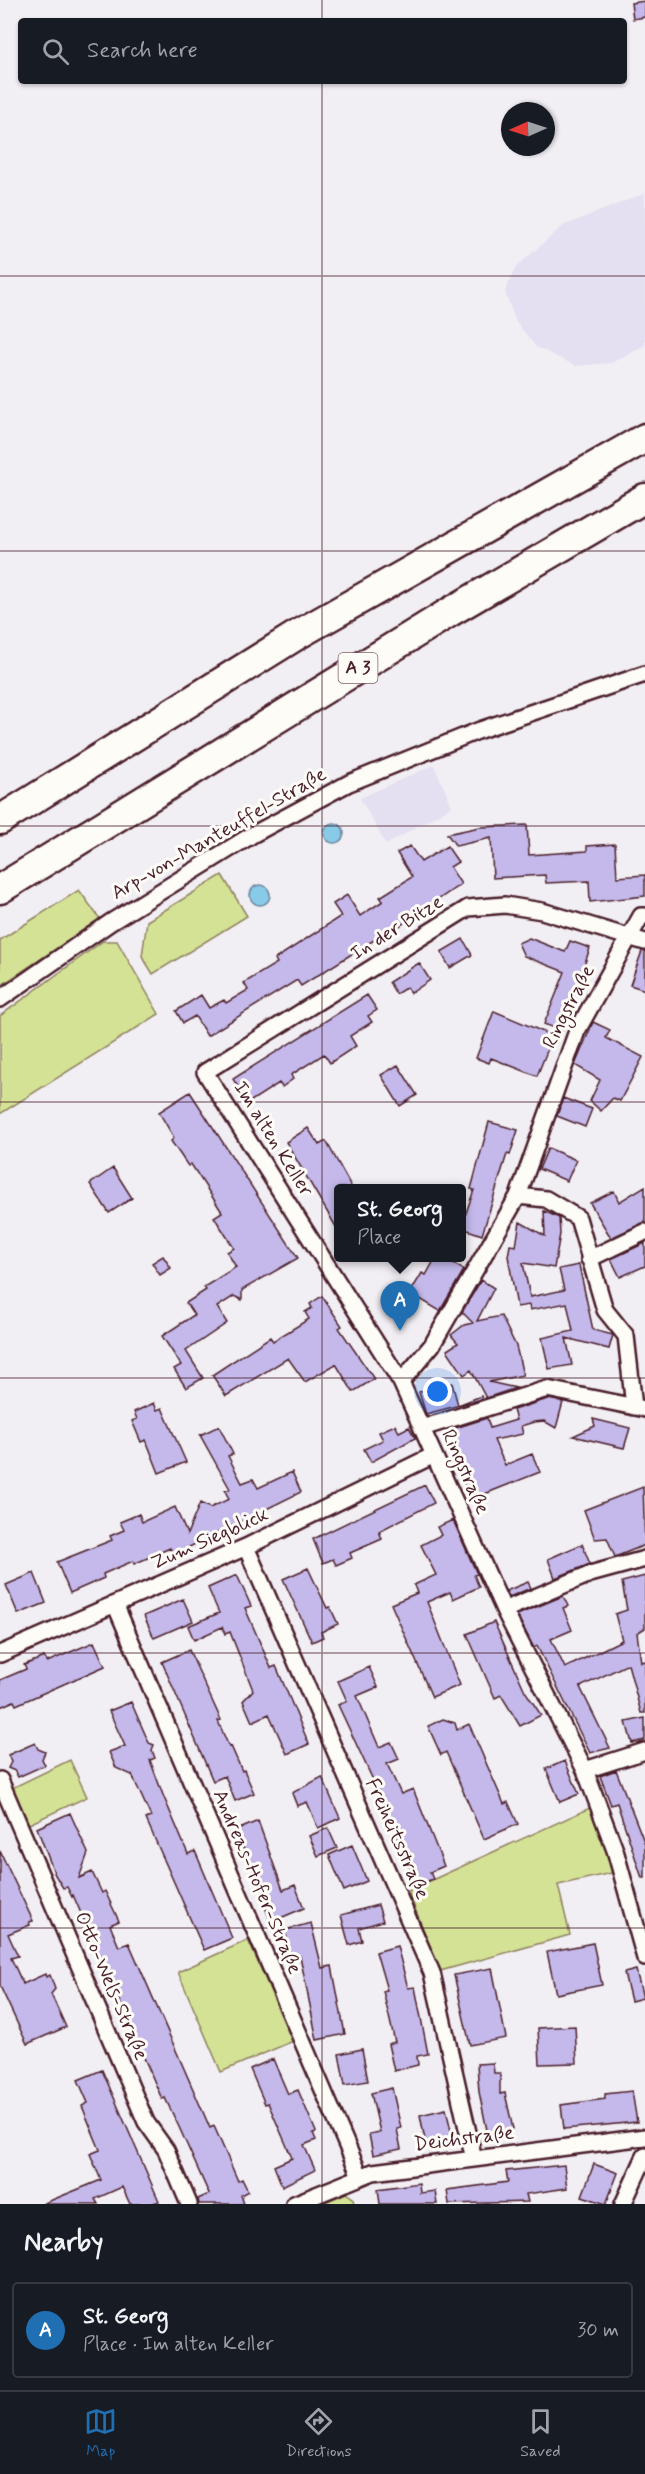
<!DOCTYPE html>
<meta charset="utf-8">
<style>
:root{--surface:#171b24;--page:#242831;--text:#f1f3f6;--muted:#9ea1a6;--line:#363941;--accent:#1f6fb2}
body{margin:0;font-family:Mynerve,sans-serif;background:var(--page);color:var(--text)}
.compass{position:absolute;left:501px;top:102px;width:54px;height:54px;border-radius:50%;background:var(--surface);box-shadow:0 2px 4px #0004;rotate:267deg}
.you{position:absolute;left:438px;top:1392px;width:21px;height:21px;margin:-15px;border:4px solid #fff;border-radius:50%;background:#1a73e8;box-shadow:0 0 0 9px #1a73e833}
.badge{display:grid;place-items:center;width:39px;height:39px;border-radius:50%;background:var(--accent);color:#fff;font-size:20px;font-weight:700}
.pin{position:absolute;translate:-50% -50px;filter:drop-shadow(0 2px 3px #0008)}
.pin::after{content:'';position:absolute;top:32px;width:21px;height:18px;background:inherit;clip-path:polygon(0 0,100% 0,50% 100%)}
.popup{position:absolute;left:334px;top:1184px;width:132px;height:78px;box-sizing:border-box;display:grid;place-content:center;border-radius:6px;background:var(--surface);filter:drop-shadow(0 2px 4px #0005);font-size:20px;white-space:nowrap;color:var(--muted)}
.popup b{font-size:22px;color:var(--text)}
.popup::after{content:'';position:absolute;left:50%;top:100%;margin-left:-12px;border:12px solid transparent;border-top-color:var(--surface)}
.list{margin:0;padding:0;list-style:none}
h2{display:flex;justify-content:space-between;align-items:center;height:78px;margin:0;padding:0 24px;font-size:26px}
h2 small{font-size:20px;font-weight:400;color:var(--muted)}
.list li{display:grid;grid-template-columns:39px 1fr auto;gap:18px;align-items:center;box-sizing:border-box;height:96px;margin:0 12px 12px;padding:0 12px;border:2px solid var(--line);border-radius:6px}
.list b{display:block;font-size:22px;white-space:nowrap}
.list p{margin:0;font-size:20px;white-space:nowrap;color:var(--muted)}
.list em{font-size:20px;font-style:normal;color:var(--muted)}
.icon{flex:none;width:33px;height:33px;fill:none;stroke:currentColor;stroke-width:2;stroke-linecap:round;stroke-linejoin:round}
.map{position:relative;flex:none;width:645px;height:2204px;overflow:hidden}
.search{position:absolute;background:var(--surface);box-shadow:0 2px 4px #0004;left:18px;right:18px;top:18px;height:66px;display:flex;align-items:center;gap:15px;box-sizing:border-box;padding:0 21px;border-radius:6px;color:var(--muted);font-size:22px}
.sheet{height:186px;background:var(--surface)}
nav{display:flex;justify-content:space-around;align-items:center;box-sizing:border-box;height:84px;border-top:2px solid var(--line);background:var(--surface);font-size:16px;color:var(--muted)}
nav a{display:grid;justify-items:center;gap:3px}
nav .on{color:var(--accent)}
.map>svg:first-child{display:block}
</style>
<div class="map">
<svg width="645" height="2204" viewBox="0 0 645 2204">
<rect width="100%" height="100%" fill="#f2eff4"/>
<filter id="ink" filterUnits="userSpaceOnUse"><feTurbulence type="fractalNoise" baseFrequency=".0167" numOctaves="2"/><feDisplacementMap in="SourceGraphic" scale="12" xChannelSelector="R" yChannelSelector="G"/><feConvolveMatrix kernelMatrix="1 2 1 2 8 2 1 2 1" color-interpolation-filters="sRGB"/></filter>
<g filter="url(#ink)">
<path fill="#e4dff1" d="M 645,193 L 645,345 L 611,363 L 576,366 L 536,347 L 516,322 L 505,292 L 515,268 L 563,226 Z
M 434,765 L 452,806 L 386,845 L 360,798 Z"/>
<path fill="#d4e295" stroke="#8f8060" stroke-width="1.5" d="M 222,875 L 247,916 L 153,974 L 142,956 L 147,921 Z
M 79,890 L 100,919 L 0,986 L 0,940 Z
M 103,941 L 117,941 L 159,1014 L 0,1114 L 0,1016 Z
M 70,1760 L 87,1797 L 27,1825 L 10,1789 Z
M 594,1806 L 616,1872 L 558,1885 L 570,1935 L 440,1971 L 408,1891 Z
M 248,1940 L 293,2041 L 221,2072 L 178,1972 Z
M 346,2193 L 353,2198 L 354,2204 L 321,2204 Z"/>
<path fill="#87cbe9" stroke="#6f869d" stroke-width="1.5" d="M324 833a10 10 0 1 1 20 0a10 10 0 1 1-20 0Z
M250 895a10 10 0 1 1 20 0a10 10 0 1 1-20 0Z"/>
<path fill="#c4b9ea" stroke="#4a1f2b" stroke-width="1.5" d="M 645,1 L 645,17 L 633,19 L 631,3 Z
M 527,825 L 529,855 L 587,851 L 587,846 L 615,844 L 617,877 L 645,875 L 645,896 L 590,902 L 589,881 L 546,883 L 545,875 L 493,878 L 491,838 L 456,846 L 447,834 L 480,827 Z
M 410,846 L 421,862 L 447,846 L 458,862 L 450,867 L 461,884 L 376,942 L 374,940 L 301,986 L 297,980 L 207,1036 L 195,1016 L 183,1023 L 176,1011 L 201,995 L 209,1008 L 224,1000 L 226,1003 L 248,990 L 244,983 L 277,963 L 275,959 L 341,916 L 333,904 L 347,895 L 360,916 L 383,901 L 380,897 L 412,877 L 397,853 Z
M 529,938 L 565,952 L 570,941 L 590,948 L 562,1031 L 544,1024 L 565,972 L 524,956 L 518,943 Z
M 463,939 L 472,955 L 450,968 L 441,952 Z
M 642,951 L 645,951 L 645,990 L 630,985 Z
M 419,963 L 430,980 L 411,993 L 407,987 L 396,994 L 389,982 Z
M 367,995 L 377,1010 L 368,1016 L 372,1022 L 350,1036 L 356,1046 L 330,1063 L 324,1054 L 291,1075 L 293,1079 L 282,1087 L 279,1083 L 248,1103 L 233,1079 Z
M 494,1011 L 553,1036 L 537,1076 L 491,1058 L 489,1063 L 476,1058 Z
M 593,1022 L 610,1030 L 606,1038 L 643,1057 L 620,1101 L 613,1098 L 601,1111 L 590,1101 L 600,1080 L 575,1065 Z
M 398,1065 L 417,1095 L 400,1106 L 381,1075 Z
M 190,1092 L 298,1258 L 242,1290 L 242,1300 L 234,1296 L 217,1307 L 227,1323 L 186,1351 L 203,1378 L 186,1388 L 174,1369 L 181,1365 L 162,1336 L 194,1315 L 186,1303 L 206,1290 L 204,1287 L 236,1267 L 227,1252 L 234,1248 L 214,1217 L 222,1212 L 191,1164 L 188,1166 L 171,1141 L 174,1138 L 159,1112 Z
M 563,1098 L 592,1109 L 585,1127 L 557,1116 Z
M 489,1122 L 518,1130 L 510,1155 L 507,1154 L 482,1235 L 462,1228 L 462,1224 L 474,1190 L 471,1189 Z
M 308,1128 L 319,1145 L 326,1141 L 352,1188 L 339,1188 L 339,1232 L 286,1142 Z
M 548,1148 L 576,1160 L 567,1181 L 539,1169 Z
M 113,1168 L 132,1198 L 109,1213 L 90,1184 Z
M 645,1186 L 645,1222 L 611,1238 L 590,1203 L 614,1191 L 619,1202 Z
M 544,1211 L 559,1218 L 560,1234 L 554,1268 L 523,1263 L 530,1297 L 564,1290 L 559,1269 L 579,1265 L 593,1330 L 613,1335 L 609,1349 L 566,1338 L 572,1365 L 549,1369 L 542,1338 L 573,1331 L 567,1303 L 530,1310 L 529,1305 L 517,1307 L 508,1256 L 510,1245 L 516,1246 L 520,1222 L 545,1236 Z
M 645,1243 L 645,1266 L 620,1277 L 611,1259 Z
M 163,1256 L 171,1268 L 160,1275 L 152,1263 Z
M 436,1257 L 443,1257 L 464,1270 L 440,1311 L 410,1293 L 422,1273 L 426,1275 Z
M 481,1280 L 494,1288 L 477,1321 L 501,1316 L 516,1346 L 523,1375 L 489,1382 L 516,1388 L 486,1398 L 471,1370 L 464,1375 L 447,1350 L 458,1343 L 451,1335 L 464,1325 L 473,1323 L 462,1312 Z
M 322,1296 L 342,1326 L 339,1328 L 374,1379 L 353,1392 L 336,1364 L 305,1382 L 288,1358 L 226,1396 L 212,1375 L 270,1337 L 273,1341 L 309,1319 L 305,1312 L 312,1308 L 310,1304 Z
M 452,1383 L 458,1405 L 481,1396 L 482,1399 L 426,1414 L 419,1392 Z
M 548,1399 L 563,1402 L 556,1428 L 544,1421 L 534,1422 L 521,1426 L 523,1434 L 494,1440 L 505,1465 L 532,1454 L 540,1472 L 472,1499 L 456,1467 L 461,1465 L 446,1431 L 487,1418 L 490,1428 L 516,1420 L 513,1410 Z
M 154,1403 L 157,1410 L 162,1408 L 186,1462 L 159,1473 L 146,1440 L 141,1442 L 132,1421 L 137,1419 L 134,1412 Z
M 593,1419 L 630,1428 L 624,1448 L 573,1436 L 595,1426 Z
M 395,1425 L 399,1432 L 409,1427 L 415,1438 L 371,1462 L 364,1449 L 383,1440 L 379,1432 Z
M 219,1426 L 233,1454 L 228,1456 L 242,1483 L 253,1479 L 258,1488 L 292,1472 L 301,1492 L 173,1555 L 170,1548 L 134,1564 L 133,1561 L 103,1574 L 104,1578 L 70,1593 L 57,1562 L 112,1540 L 110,1536 L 124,1530 L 120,1522 L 139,1514 L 142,1522 L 175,1507 L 187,1534 L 200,1503 L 210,1508 L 229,1499 L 225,1491 L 230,1489 L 200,1435 Z
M 425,1485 L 434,1503 L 379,1531 L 382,1539 L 350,1553 L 352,1558 L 336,1565 L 333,1559 L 323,1563 L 313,1539 Z
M 643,1487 L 645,1545 L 615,1557 L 607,1538 L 595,1539 L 584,1510 Z
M 453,1520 L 477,1574 L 474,1575 L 479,1587 L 453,1599 L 450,1592 L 427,1602 L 460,1685 L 432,1697 L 391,1604 L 417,1593 L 414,1585 L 436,1575 L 421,1545 L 441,1535 L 437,1527 Z
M 582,1544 L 590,1564 L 555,1578 L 548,1559 Z
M 308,1568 L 327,1608 L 330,1607 L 338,1624 L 321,1632 L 323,1637 L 312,1642 L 283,1579 Z
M 34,1573 L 46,1603 L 18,1614 L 6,1585 Z
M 237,1575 L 251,1606 L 245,1608 L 271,1668 L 276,1666 L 309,1744 L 287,1754 L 269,1714 L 252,1722 L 243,1701 L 253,1690 L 230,1632 L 225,1634 L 222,1627 L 194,1640 L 188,1626 L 219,1613 L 208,1588 Z
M 645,1576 L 645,1628 L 637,1633 L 641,1662 L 645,1661 L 645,1713 L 641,1713 L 628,1664 L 580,1687 L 610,1748 L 590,1753 L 537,1646 L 534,1648 L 517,1615 L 563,1596 L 568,1606 L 563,1608 L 572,1630 L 551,1639 L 565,1668 L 622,1640 L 615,1614 L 627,1610 L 622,1582 Z
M 528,1582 L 531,1588 L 509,1597 L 506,1591 Z
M 183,1599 L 193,1621 L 154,1638 L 144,1616 Z
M 494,1622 L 525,1691 L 541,1715 L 520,1726 L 501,1695 L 495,1698 L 467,1634 Z
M 94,1642 L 105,1666 L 16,1705 L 14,1701 L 0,1707 L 0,1680 L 26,1669 L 24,1665 L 44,1657 L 47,1662 Z
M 189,1650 L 221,1720 L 218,1721 L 229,1747 L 231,1746 L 242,1771 L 244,1770 L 254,1793 L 235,1801 L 225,1776 L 213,1781 L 162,1662 Z
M 369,1667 L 378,1687 L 357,1696 L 379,1747 L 391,1742 L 399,1759 L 387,1764 L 401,1794 L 413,1789 L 444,1866 L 430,1872 L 433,1879 L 420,1884 L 417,1878 L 414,1879 L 380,1795 L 338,1705 L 347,1701 L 338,1681 Z
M 131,1702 L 149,1743 L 154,1745 L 152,1750 L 155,1758 L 150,1760 L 163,1795 L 188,1854 L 195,1851 L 232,1938 L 204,1950 L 146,1819 L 151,1817 L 132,1775 L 116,1768 L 109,1752 L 125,1746 L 109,1711 Z
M 645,1718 L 645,1740 L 632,1743 L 626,1722 Z
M 443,1719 L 455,1723 L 457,1730 L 469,1724 L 504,1804 L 508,1802 L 518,1824 L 484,1839 L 446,1752 L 441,1755 L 428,1726 Z
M 35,1743 L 38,1749 L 45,1752 L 42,1759 L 45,1765 L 18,1777 L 15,1771 L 8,1768 L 11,1762 L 8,1755 Z
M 565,1761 L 579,1794 L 560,1802 L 546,1769 Z
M 616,1770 L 645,1844 L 645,1878 L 642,1878 L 617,1803 L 611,1805 L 600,1776 Z
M 322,1777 L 340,1818 L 318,1828 L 307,1802 L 297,1806 L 292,1793 Z
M 70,1813 L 88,1853 L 79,1878 L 92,1872 L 102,1893 L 105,1891 L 119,1921 L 110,1925 L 119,1947 L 129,1943 L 210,2128 L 214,2126 L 238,2181 L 242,2179 L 248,2191 L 241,2195 L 244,2204 L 199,2204 L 198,2199 L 209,2194 L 179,2127 L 165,2098 L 162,2099 L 73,1895 L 72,1897 L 67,1887 L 63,1888 L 55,1875 L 37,1828 Z
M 258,1821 L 283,1890 L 295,1885 L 304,1908 L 271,1922 L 262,1899 L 266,1897 L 235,1831 Z
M 328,1828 L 337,1848 L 318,1856 L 309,1836 Z
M 352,1845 L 367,1881 L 344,1891 L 329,1855 Z
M 0,1851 L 33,1921 L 29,1922 L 30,1925 L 8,1934 L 18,1956 L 11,1958 L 23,1984 L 45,1974 L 46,1977 L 50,1975 L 55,1989 L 51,1994 L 66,2027 L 27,2044 L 0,1986 Z
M 378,1905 L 383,1921 L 359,1928 L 362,1941 L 349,1945 L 341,1915 Z
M 311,1923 L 322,1968 L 332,1966 L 345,2034 L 317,2040 L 300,1956 L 291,1958 L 285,1930 Z
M 593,1943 L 602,1985 L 556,1994 L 547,1952 Z
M 397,1946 L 408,1988 L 415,1987 L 428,2054 L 417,2056 L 418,2065 L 394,2071 L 388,2044 L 395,2042 L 383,1991 L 387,1990 L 376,1952 Z
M 492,1968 L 506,2038 L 470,2045 L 454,1975 Z
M 636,1970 L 643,1998 L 631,2001 L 624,1973 Z
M 575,2026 L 577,2063 L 540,2064 L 538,2028 Z
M 362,2049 L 368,2081 L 345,2085 L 339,2054 Z
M 273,2059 L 288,2094 L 298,2090 L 316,2132 L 313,2133 L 316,2140 L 304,2145 L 315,2170 L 282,2186 L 274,2166 L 292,2158 L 268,2103 L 265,2104 L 250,2069 Z
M 493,2063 L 494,2073 L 500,2073 L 500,2094 L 505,2093 L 513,2129 L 488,2135 L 479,2092 L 477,2064 Z
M 102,2070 L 159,2201 L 151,2204 L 130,2204 L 122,2187 L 95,2199 L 98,2204 L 42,2204 L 101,2180 L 90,2154 L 100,2150 L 82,2106 L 88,2103 L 78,2080 Z
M 392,2088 L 401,2128 L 397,2129 L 401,2149 L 373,2155 L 369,2134 L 380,2132 L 371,2093 Z
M 632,2091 L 637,2122 L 564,2129 L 561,2105 L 605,2099 L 605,2094 Z
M 446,2109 L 453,2139 L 426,2145 L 420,2115 Z
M 594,2164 L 618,2173 L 606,2204 L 582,2196 Z
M 564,2165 L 567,2188 L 526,2194 L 528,2202 L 449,2204 L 447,2190 L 508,2182 L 506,2171 Z
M 419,2183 L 420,2193 L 435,2191 L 437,2204 L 380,2204 L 378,2189 Z"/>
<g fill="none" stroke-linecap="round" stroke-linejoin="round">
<g stroke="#4a1f2b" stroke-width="20">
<path id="minor" d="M 645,916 L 641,916 L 577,1031 L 518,1196 L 432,1345 L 401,1382 L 504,1610 L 585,1770 L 615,1850 L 645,1958
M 0,999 L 111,922 L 252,835 L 349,783 L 480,730 L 645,674
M 518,1196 L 546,1199 L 578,1218 L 605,1310 L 626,1336 L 634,1407
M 589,1259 L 645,1232
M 401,1382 L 205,1072 L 468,908 L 505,905 L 542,911 L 645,942
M 422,1428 L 547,1389 L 645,1409
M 246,1547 L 432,1973 L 474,2159
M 115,1604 L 360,2176
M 504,1610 L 590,1574 L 645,1559
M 0,1654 L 246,1547 L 434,1455
M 585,1770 L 645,1751
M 0,1780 L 146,2122 L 166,2150 L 189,2204
M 294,2204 L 373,2172 L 645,2137
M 623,2204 L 645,2156"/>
</g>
<g stroke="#4a1f2b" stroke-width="33">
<path id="motorway" d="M 0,820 L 297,635 L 645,438
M 0,889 L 450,612 L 645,498"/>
</g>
<use href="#minor" stroke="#fdfcf7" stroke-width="15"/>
<use href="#motorway" stroke="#fdfcf7" stroke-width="28"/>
</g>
</g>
<path fill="none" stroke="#4a1f2b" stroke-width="1.5" stroke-opacity="0.55" d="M 322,0 L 322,21M 322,81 L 322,2204M 0,276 L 645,276M 0,551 L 645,551M 0,826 L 645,826M 0,1102 L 645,1102M 0,1378 L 645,1378M 0,1653 L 645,1653M 0,1928 L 645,1928"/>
<g text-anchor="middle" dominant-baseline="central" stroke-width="6" stroke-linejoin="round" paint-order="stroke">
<rect fill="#fdfcf7" stroke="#806168" stroke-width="1.5" x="338.5" y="653" width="39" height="30" rx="4.5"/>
<g font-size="18" font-weight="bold" fill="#4a1f2b">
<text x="358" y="668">A 3</text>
</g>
<g font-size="20" fill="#4a1f2b" stroke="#fdfcf7">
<text transform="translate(219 834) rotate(-30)">Arp-von-Manteuffel-Straße</text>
<text transform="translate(397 928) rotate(-32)">In der Bitze</text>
<text transform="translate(569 1007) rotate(-63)">Ringstraße</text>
<text transform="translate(273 1139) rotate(58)">Im alten Keller</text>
<text transform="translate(465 1472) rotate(66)">Ringstraße</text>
<text transform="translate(210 1539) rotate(-24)">Zum Siegblick</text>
<text transform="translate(397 1839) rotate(66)">Freiheitsstraße</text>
<text transform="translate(257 1882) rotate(67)">Andreas-Hofer-Straße</text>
<text transform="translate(111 1986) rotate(67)">Otto-Wels-Straße</text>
<text transform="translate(464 2139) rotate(-7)">Deichstraße</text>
</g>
</g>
</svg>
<svg class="compass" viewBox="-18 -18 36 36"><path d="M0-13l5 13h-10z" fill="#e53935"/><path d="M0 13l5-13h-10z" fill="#9ea1a6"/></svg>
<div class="you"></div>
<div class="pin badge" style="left:400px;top:1331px">A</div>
<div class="popup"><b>St. Georg</b>Place</div>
<div class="search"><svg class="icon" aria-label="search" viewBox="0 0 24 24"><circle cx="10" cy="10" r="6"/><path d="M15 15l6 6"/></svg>Search here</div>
</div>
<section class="sheet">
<h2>Nearby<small></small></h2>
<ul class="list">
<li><span class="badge">A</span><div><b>St. Georg</b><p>Place · Im alten Keller</p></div><em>30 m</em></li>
</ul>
</section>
<nav>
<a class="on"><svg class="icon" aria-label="map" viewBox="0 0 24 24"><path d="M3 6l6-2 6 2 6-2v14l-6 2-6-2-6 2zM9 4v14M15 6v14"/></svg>Map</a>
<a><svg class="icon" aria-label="directions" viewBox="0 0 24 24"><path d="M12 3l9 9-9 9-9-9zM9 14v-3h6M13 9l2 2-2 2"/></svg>Directions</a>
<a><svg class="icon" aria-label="saved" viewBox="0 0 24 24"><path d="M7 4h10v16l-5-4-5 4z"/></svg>Saved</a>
</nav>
